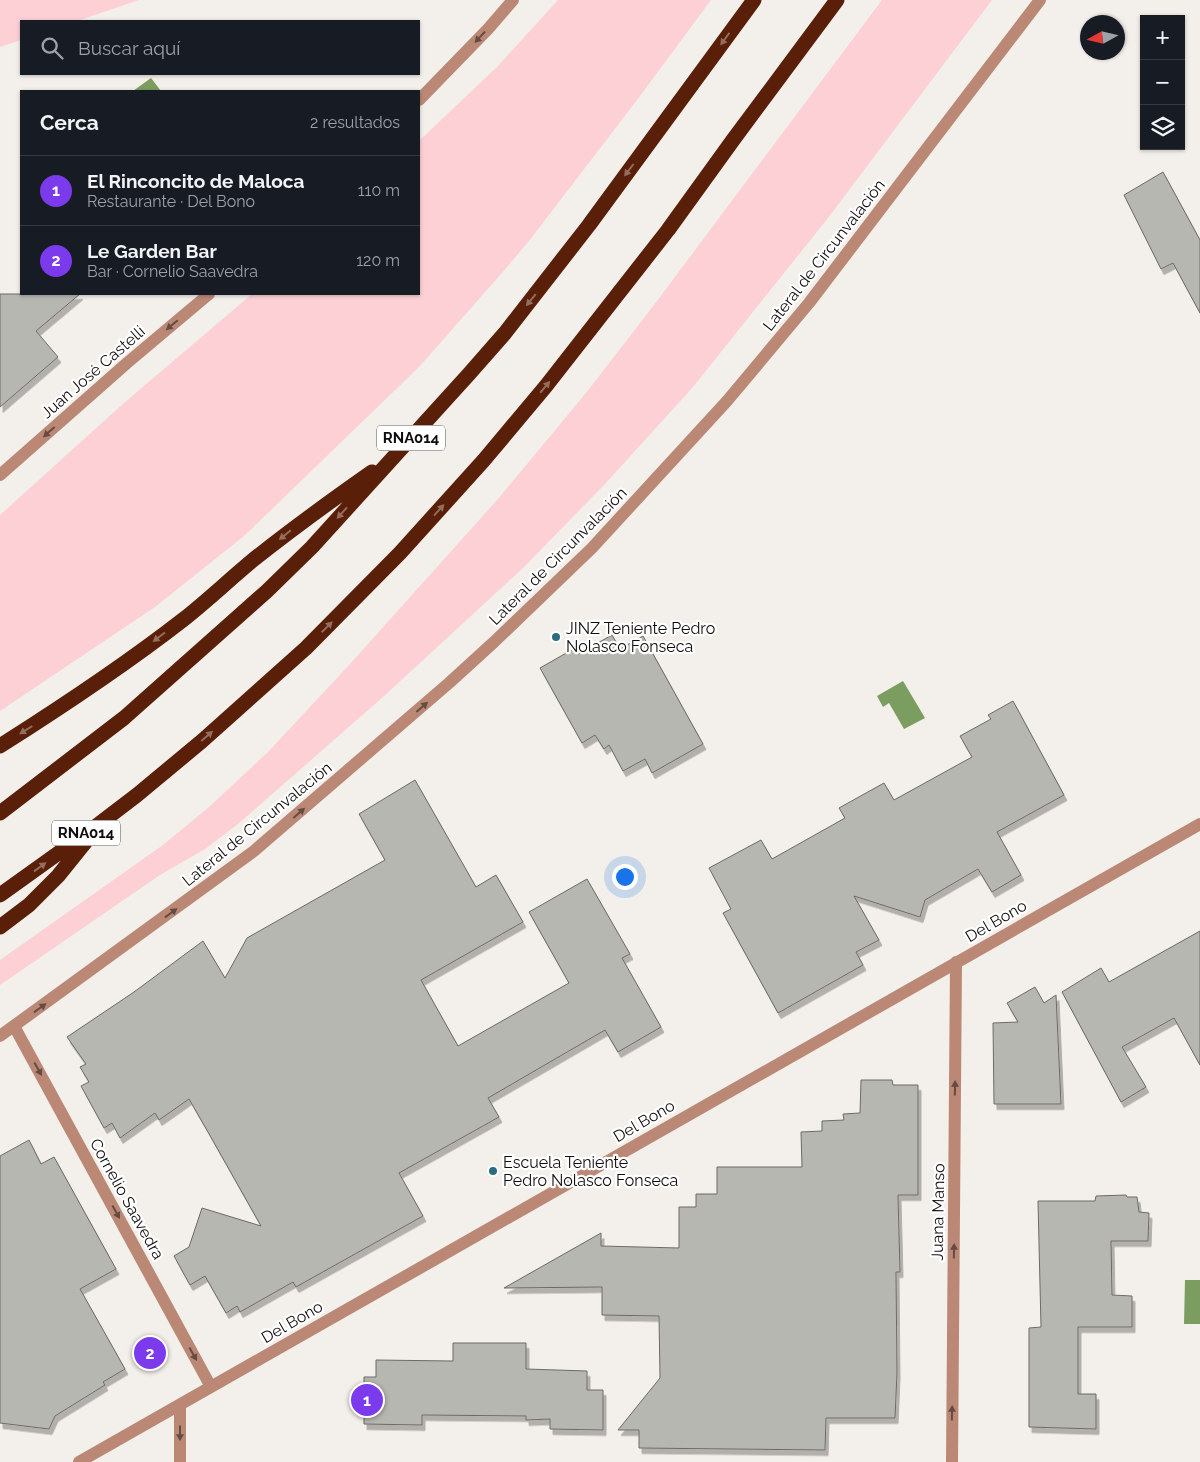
<!DOCTYPE html>
<html lang="es">
<meta charset="utf-8">
<style>
:root{--surface:#171b24;--page:#242831;--text:#f1f3f6;--muted:#9ea1a6;--line:#363941;--accent:#7c3aed}
body{margin:0;font-family:Raleway,sans-serif;background:var(--page);color:var(--text)}
.controls{position:absolute;right:15px;top:15px;display:grid;overflow:hidden;border-radius:0px;box-shadow:0 1px 4px #0004}
.controls button{width:45px;height:45px;display:grid;place-items:center;padding:0;border:0;border-bottom:1px solid var(--line);background:var(--surface);color:var(--text);font:25px sans-serif}
.compass{position:absolute;left:1080px;top:15px;width:45px;height:45px;border-radius:50%;background:var(--surface);box-shadow:0 1px 4px #0004;rotate:262deg}
.you{position:absolute;left:624px;top:876px;width:18px;height:18px;margin:-12px;border:4px solid #fff;border-radius:50%;background:#1a73e8;box-shadow:0 0 0 8px #1a73e833}
.badge{display:grid;place-items:center;width:32px;height:32px;border-radius:50%;background:var(--accent);color:#fff;font-size:16px;font-weight:700}
.pin{position:absolute;translate:-50% -50%;border:2px solid #fff;box-shadow:0 1px 5px #0006}
.list{margin:0;padding:0;list-style:none}
h2{display:flex;justify-content:space-between;align-items:center;height:65px;margin:0;padding:0 20px;font-size:21px}
h2 small{font-size:16px;font-weight:400;color:var(--muted)}
.list li{display:grid;grid-template-columns:32px 1fr auto;gap:15px;align-items:center;box-sizing:border-box;height:70px;padding:0 20px;border-top:1px solid var(--line)}
.list b{display:block;font-size:19px;white-space:nowrap}
.list p{margin:0;font-size:16px;white-space:nowrap;color:var(--muted)}
.list em{font-size:16px;font-style:normal;color:var(--muted)}
.icon{flex:none;width:28px;height:28px;fill:none;stroke:currentColor;stroke-width:2;stroke-linecap:round;stroke-linejoin:round}
.map{position:relative;flex:none;width:1200px;height:1462px;overflow:hidden}
.search{position:absolute;background:var(--surface);box-shadow:0 1px 4px #0004;left:20px;top:20px;width:400px;height:55px;display:flex;align-items:center;gap:12px;box-sizing:border-box;padding:0 18px;border-radius:0px;color:var(--muted);font-size:19px}
.panel{position:absolute;background:var(--surface);box-shadow:0 1px 4px #0004;left:20px;top:90px;width:400px;height:205px;border-radius:0px}
.map>svg:first-child{display:block}
</style>
<div class="map">
<svg width="1200" height="1462" viewBox="0 0 1200 1462">
<defs>
<filter id="shadow"><feDropShadow dx="3" dy="5.5" stdDeviation="0" flood-color="#0004"/></filter>
</defs>
<rect width="100%" height="100%" fill="#f3efea"/>
<path fill="#fcd0d5" d="M 0,0 L 139,0 L 77,21 L 21,21 L 21,40 L 0,47 Z
M 558,0 L 711,0 L 637,100 L 529,241 L 501,274 L 419,367 L 244,536 L 155,607 L 0,711 L 0,515 L 124,403 L 252,294 L 419,294 L 419,141 L 498,66 Z
M 882,0 L 992,0 L 828,218 L 693,387 L 605,484 L 524,567 L 383,697 L 238,824 L 205,849 L 160,875 L 0,985 L 0,960 L 163,845 L 209,807 L 269,751 L 350,664 L 498,499 L 586,393 L 654,305 Z"/>
<path fill="#7c9d60" d="M 151,78 L 161,91 L 133,91 Z
M 903,681 L 925,718 L 904,729 L 889,703 L 883,707 L 877,696 Z
M 1185,1280 L 1200,1280 L 1200,1324 L 1184,1324 Z"/>
<path fill="#b7b7b2" stroke="#6c6b67" filter="url(#shadow)" d="M 1163,172 L 1200,240 L 1200,313 L 1173,263 L 1161,269 L 1124,195 Z
M 0,294 L 80,294 L 36,331 L 58,357 L 0,407 Z
M 612,635 L 620,649 L 643,636 L 703,744 L 652,773 L 645,759 L 623,771 L 609,745 L 604,749 L 595,735 L 582,743 L 540,668 L 575,648 L 578,654 Z
M 1013,701 L 1064,795 L 997,832 L 1021,875 L 992,892 L 978,869 L 925,900 L 920,917 L 854,896 L 879,940 L 856,952 L 863,965 L 778,1013 L 723,913 L 731,909 L 709,868 L 761,840 L 772,859 L 845,818 L 839,808 L 884,783 L 894,800 L 972,757 L 960,736 L 991,719 L 988,715 Z
M 415,780 L 476,887 L 496,875 L 523,922 L 421,980 L 458,1046 L 569,983 L 529,912 L 587,879 L 630,954 L 622,958 L 661,1027 L 618,1052 L 605,1030 L 488,1098 L 499,1117 L 399,1173 L 423,1216 L 296,1287 L 293,1282 L 240,1312 L 237,1306 L 226,1313 L 205,1276 L 190,1285 L 174,1256 L 189,1247 L 202,1208 L 261,1226 L 208,1132 L 189,1099 L 159,1120 L 155,1113 L 120,1138 L 112,1123 L 104,1128 L 81,1086 L 89,1082 L 80,1067 L 86,1064 L 67,1037 L 134,992 L 203,941 L 225,978 L 247,938 L 385,860 L 359,814 Z
M 1200,931 L 1200,1065 L 1174,1018 L 1122,1047 L 1146,1087 L 1121,1102 L 1062,992 L 1101,968 L 1109,982 Z
M 1035,987 L 1044,1003 L 1056,995 L 1061,1104 L 994,1104 L 993,1023 L 1018,1022 L 1007,1003 Z
M 861,1080 L 892,1080 L 893,1085 L 918,1085 L 918,1195 L 898,1195 L 900,1272 L 896,1272 L 897,1373 L 895,1418 L 826,1418 L 825,1450 L 639,1448 L 639,1430 L 618,1430 L 660,1378 L 659,1316 L 602,1315 L 602,1287 L 504,1288 L 601,1233 L 601,1246 L 679,1248 L 679,1207 L 696,1207 L 696,1194 L 717,1194 L 717,1167 L 802,1167 L 801,1132 L 822,1131 L 822,1121 L 844,1120 L 843,1114 L 860,1113 Z
M 29,1140 L 41,1164 L 54,1157 L 116,1269 L 80,1289 L 125,1369 L 103,1382 L 105,1385 L 55,1416 L 49,1429 L 0,1423 L 0,1156 Z
M 1126,1195 L 1127,1197 L 1137,1197 L 1139,1212 L 1149,1213 L 1148,1241 L 1111,1241 L 1112,1295 L 1132,1296 L 1132,1327 L 1078,1327 L 1078,1394 L 1096,1394 L 1096,1429 L 1029,1427 L 1029,1328 L 1041,1327 L 1038,1201 L 1095,1201 L 1096,1196 Z
M 453,1343 L 526,1343 L 526,1369 L 587,1371 L 587,1390 L 603,1390 L 603,1430 L 550,1429 L 550,1419 L 526,1420 L 526,1416 L 422,1415 L 422,1425 L 364,1424 L 364,1377 L 376,1377 L 376,1360 L 453,1361 Z"/>
<g fill="none" stroke-linecap="round" stroke-linejoin="round">
<path stroke="#bb8876" stroke-width="12" d="M 14,1026 L 211,1387
M 79,1462 L 1200,824
M 180,1462 L 180,1405
M 952,1462 L 956,962"/>
<path stroke="#bb8876" stroke-width="12" d="M 419,100 L 488,29 L 513,0
M 0,475 L 127,363 L 209,294
M 0,1036 L 254,851 L 449,683 L 494,642 L 592,548 L 727,401 L 809,303 L 1040,0"/>
<path stroke="#591f08" stroke-width="15" d="M 0,746 C 63,706 125,665 184,619 C 208,600 230,579 253,560 C 292,529 332,500 372,472
M 0,813 L 124,718 L 267,591 L 312,547 L 469,374 L 505,333 L 589,225 L 754,0
M 0,895 L 99,824 L 137,795 L 202,741 L 306,648 L 400,553 L 484,460 L 546,386 L 668,230 L 733,140 L 837,0
M 0,927 L 29,905 L 58,876 L 87,840"/>
</g>
<defs><path id="oneway-solid" d="M-6-.8H1V-3.2L6.5 0L1 3.2V.8H-6Z" transform="scale(1.25)"/></defs>
<g fill="#654b41">
<use href="#oneway-solid" transform="translate(480 37) rotate(133)"/>
<use href="#oneway-solid" transform="translate(172 325) rotate(140)"/>
<use href="#oneway-solid" transform="translate(49 432) rotate(138)"/>
<use href="#oneway-solid" transform="translate(422 707) rotate(-41)"/>
<use href="#oneway-solid" transform="translate(299 813) rotate(-41)"/>
<use href="#oneway-solid" transform="translate(171 913) rotate(-36)"/>
<use href="#oneway-solid" transform="translate(40 1008) rotate(-36)"/>
<use href="#oneway-solid" transform="translate(38 1069) rotate(61)"/>
<use href="#oneway-solid" transform="translate(955 1088) rotate(-89)"/>
<use href="#oneway-solid" transform="translate(116 1212) rotate(61)"/>
<use href="#oneway-solid" transform="translate(954 1251) rotate(-89)"/>
<use href="#oneway-solid" transform="translate(193 1354) rotate(61)"/>
<use href="#oneway-solid" transform="translate(952 1413) rotate(-89)"/>
<use href="#oneway-solid" transform="translate(180 1433) rotate(90)"/>
</g>
<g fill="#936d5e">
<use href="#oneway-solid" transform="translate(725 39) rotate(126)"/>
<use href="#oneway-solid" transform="translate(629 170) rotate(127)"/>
<use href="#oneway-solid" transform="translate(531 300) rotate(129)"/>
<use href="#oneway-solid" transform="translate(545 387) rotate(-50)"/>
<use href="#oneway-solid" transform="translate(439 510) rotate(-48)"/>
<use href="#oneway-solid" transform="translate(342 513) rotate(132)"/>
<use href="#oneway-solid" transform="translate(285 535) rotate(141)"/>
<use href="#oneway-solid" transform="translate(327 627) rotate(-45)"/>
<use href="#oneway-solid" transform="translate(159 637) rotate(143)"/>
<use href="#oneway-solid" transform="translate(26 730) rotate(148)"/>
<use href="#oneway-solid" transform="translate(207 736) rotate(-41)"/>
<use href="#oneway-solid" transform="translate(40 867) rotate(-36)"/>
</g>
<g fill="#2c6c80" stroke="#fff" stroke-width="2">
<circle cx="556" cy="637" r="5"/>
<circle cx="493" cy="1171" r="5"/>
</g>
<g text-anchor="middle" dominant-baseline="central" stroke-width="4.5" stroke-linejoin="round" paint-order="stroke">
<g fill="#fff" stroke="#575655" stroke-width="1">
<rect x="377" y="425.5" width="68" height="25" rx="4"/>
<rect x="52" y="820.5" width="68" height="25" rx="4"/>
</g>
<g font-size="15" font-weight="bold" fill="#0f0e0c">
<text x="411" y="438">RNA014</text>
<text x="86" y="833">RNA014</text>
</g>
<g font-size="16" fill="#0f0e0c" stroke="#fff">
<text transform="translate(824 255) rotate(-52)">Lateral de Circunvalación</text>
<text transform="translate(93 372) rotate(-41)">Juan José Castelli</text>
<text transform="translate(558 556) rotate(-45)">Lateral de Circunvalación</text>
<text transform="translate(257 824) rotate(-39)">Lateral de Circunvalación</text>
<text transform="translate(996 921) rotate(-30)">Del Bono</text>
<text transform="translate(644 1121) rotate(-30)">Del Bono</text>
<text transform="translate(127 1199) rotate(61)">Cornelio Saavedra</text>
<text transform="translate(938 1212) rotate(-89)">Juana Manso</text>
<text transform="translate(292 1322) rotate(-30)">Del Bono</text>
</g>
<g font-size="16" fill="#0f0e0c" stroke="#fff" text-anchor="start">
<text x="566" y="628">JINZ Teniente Pedro<tspan x="566" dy="18">Nolasco Fonseca</tspan></text>
<text x="503" y="1162">Escuela Teniente<tspan x="503" dy="18">Pedro Nolasco Fonseca</tspan></text>
</g>
</g>
</svg>
<div class="controls">
<button>+</button>
<button>−</button>
<button><svg class="icon" aria-label="layers" viewBox="0 0 24 24"><path d="M12 4l9 5-9 5-9-5zM3 14l9 5 9-5"/></svg></button>
</div>
<svg class="compass" viewBox="-18 -18 36 36"><path d="M0-13l5 13h-10z" fill="#e53935"/><path d="M0 13l5-13h-10z" fill="#9ea1a6"/></svg>
<div class="you"></div>
<div class="pin badge" style="left:367px;top:1400px">1</div>
<div class="pin badge" style="left:150px;top:1353px">2</div>
<div class="search"><svg class="icon" aria-label="search" viewBox="0 0 24 24"><circle cx="10" cy="10" r="6"/><path d="M15 15l6 6"/></svg>Buscar aquí</div>
<section class="panel">
<h2>Cerca<small>2 resultados</small></h2>
<ul class="list">
<li><span class="badge">1</span><div><b>El Rinconcito de Maloca</b><p>Restaurante · Del Bono</p></div><em>110 m</em></li>
<li><span class="badge">2</span><div><b>Le Garden Bar</b><p>Bar · Cornelio Saavedra</p></div><em>120 m</em></li>
</ul>
</section>
</div>
